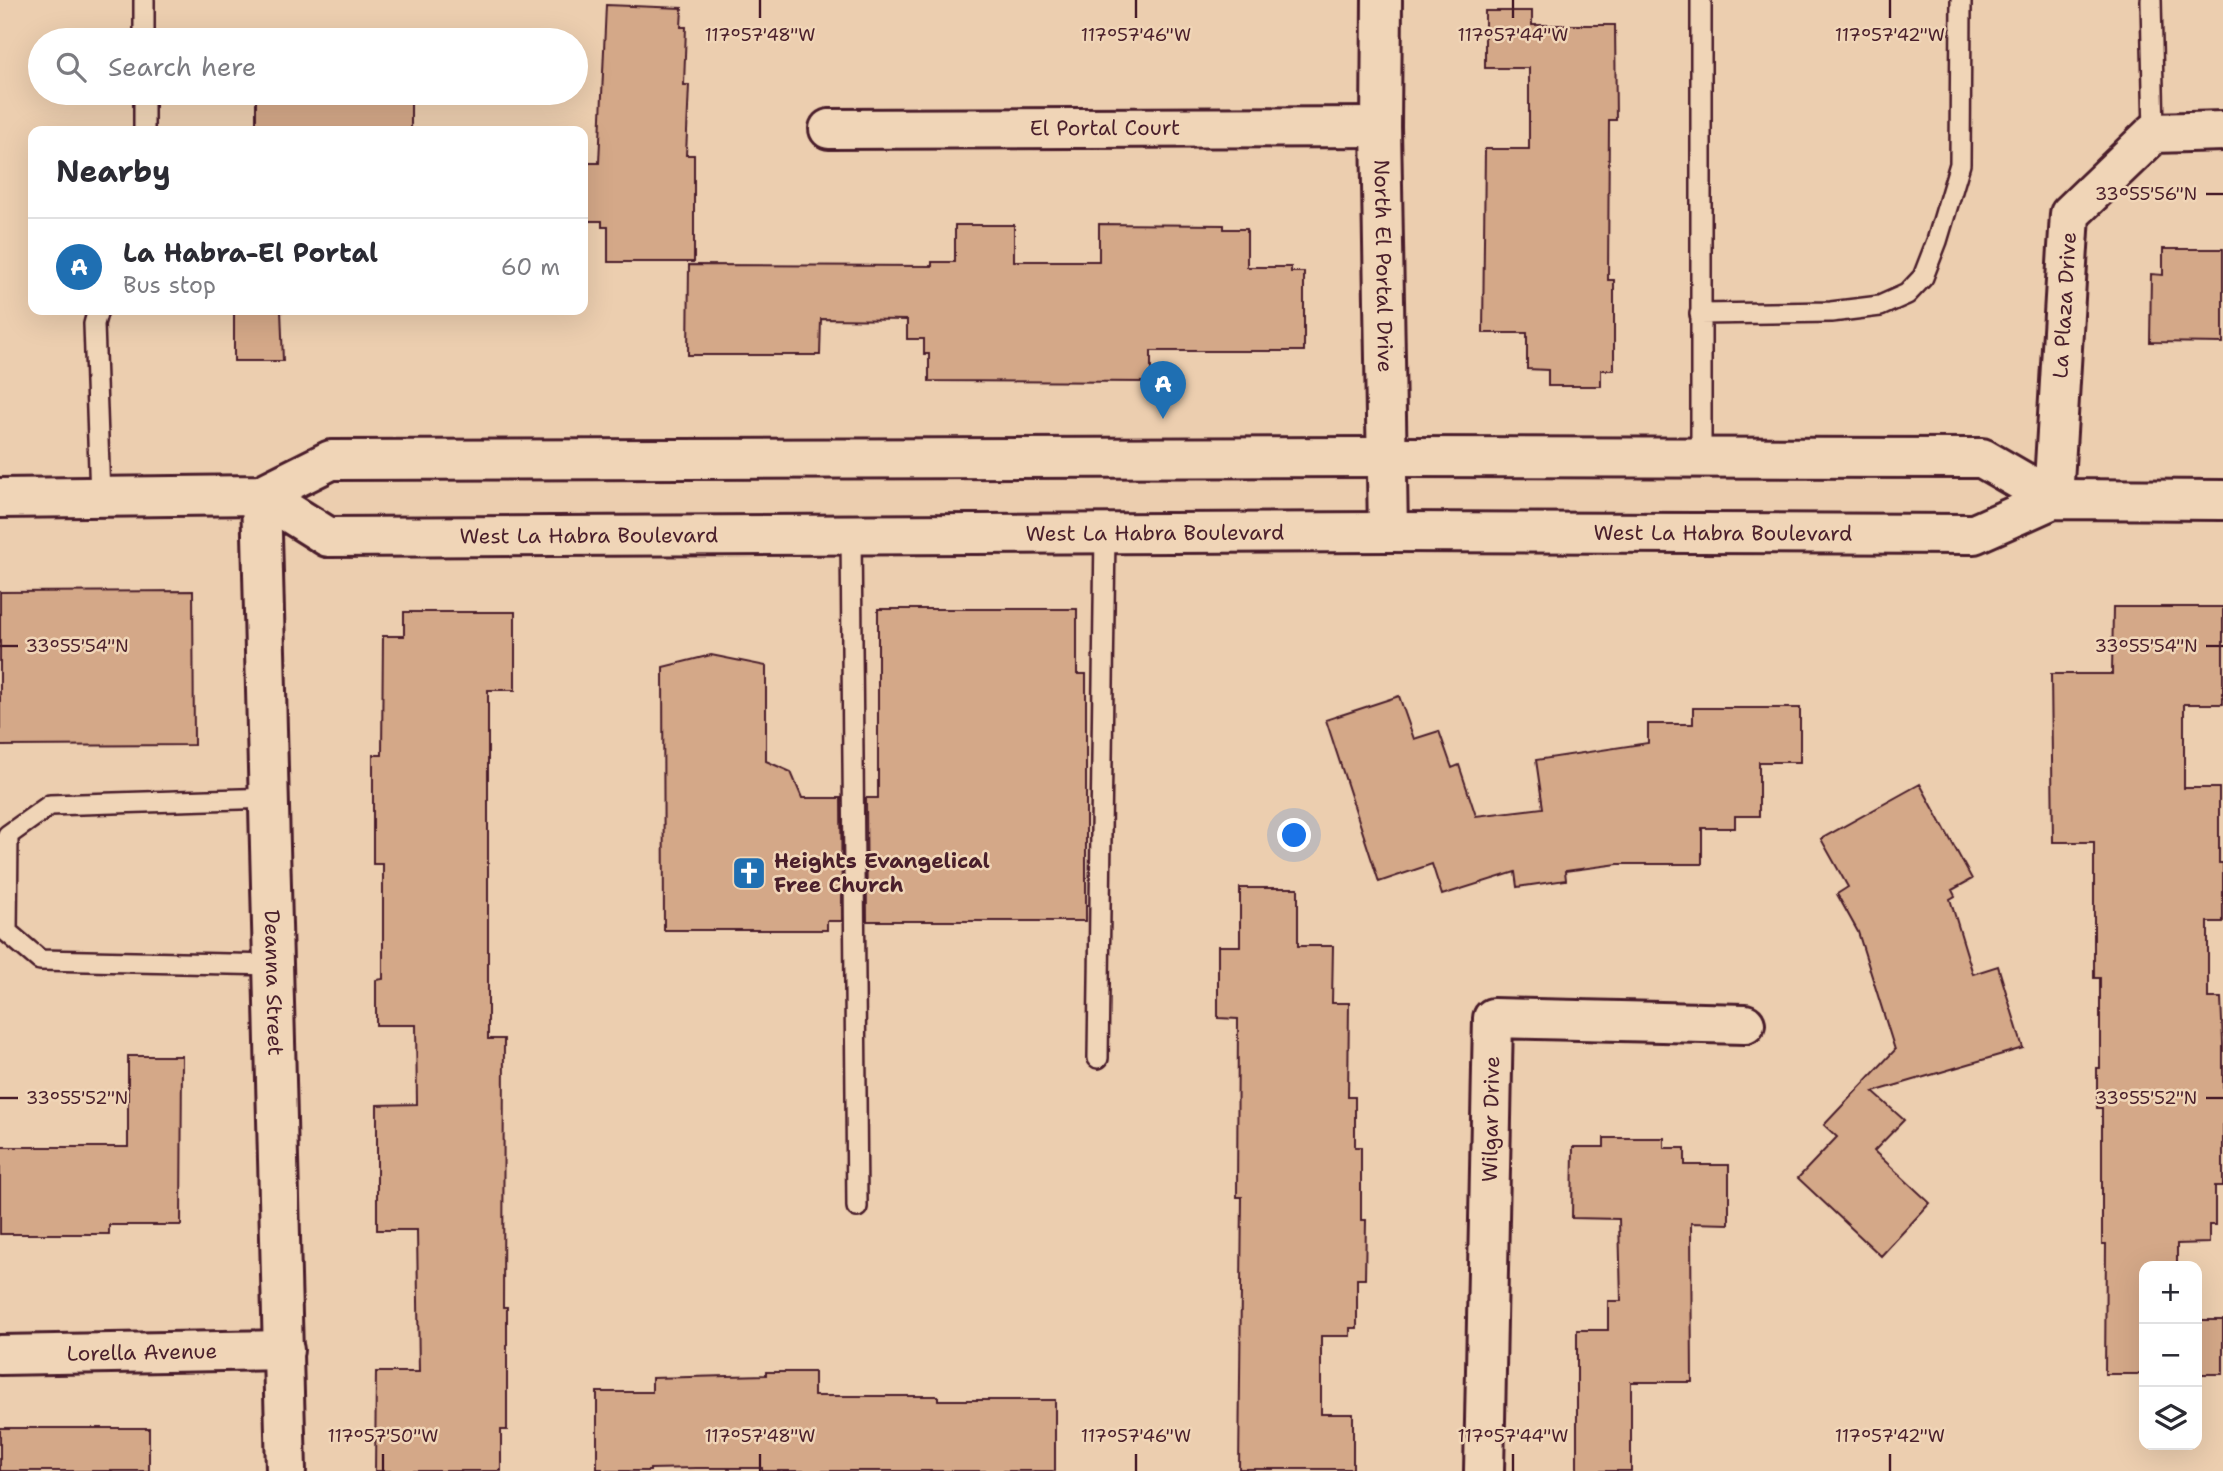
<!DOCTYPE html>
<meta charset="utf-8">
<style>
:root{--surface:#fff;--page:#f7f7f7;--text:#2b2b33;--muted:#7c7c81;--line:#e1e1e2;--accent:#1f6fb2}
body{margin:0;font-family:"Shantell Sans",sans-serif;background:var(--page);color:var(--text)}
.controls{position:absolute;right:21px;bottom:21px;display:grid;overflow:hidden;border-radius:14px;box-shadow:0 7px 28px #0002}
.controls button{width:63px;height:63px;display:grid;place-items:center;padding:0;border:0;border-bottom:2px solid var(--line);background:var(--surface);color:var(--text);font:35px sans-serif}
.you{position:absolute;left:1295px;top:836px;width:24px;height:24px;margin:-18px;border:5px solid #fff;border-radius:50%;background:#1a73e8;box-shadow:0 0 0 10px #1a73e833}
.badge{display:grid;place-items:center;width:46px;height:46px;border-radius:50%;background:var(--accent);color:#fff;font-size:23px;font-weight:700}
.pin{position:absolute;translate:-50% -58px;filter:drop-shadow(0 2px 4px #0008)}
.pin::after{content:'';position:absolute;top:37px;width:24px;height:21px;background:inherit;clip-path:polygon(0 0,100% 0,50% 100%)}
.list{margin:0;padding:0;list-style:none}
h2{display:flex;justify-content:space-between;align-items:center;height:91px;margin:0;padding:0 28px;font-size:30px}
h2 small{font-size:23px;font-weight:400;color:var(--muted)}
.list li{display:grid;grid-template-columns:46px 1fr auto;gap:21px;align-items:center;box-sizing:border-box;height:98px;padding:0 28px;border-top:2px solid var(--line)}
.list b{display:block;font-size:26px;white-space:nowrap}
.list p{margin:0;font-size:23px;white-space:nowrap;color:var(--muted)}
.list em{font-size:23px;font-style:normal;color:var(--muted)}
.icon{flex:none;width:38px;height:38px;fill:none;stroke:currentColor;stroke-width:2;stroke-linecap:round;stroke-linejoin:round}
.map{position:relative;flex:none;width:2223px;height:1471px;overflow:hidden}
.search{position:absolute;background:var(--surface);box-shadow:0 7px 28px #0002;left:28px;top:28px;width:560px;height:77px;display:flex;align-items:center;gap:18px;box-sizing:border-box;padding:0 24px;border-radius:38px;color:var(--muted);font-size:26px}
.panel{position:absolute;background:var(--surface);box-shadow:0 7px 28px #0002;left:28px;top:126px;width:560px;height:189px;border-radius:14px}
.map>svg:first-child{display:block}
</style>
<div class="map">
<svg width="2223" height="1471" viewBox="0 0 2223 1471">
<rect width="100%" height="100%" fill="#ecceaf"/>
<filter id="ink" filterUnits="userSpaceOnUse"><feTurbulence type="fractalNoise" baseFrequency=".0143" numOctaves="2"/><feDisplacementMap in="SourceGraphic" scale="14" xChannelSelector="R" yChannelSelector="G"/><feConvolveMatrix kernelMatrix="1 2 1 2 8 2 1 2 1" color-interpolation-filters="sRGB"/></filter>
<g filter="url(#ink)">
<path fill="#d4a888" stroke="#4a1f2b" stroke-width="2" d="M 606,5 L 682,8 L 681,27 L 686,27 L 684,85 L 689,85 L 686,155 L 694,155 L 694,262 L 608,262 L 608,227 L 602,227 L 602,221 L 583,221 L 583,163 L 599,163 Z
M 1485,11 L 1532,11 L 1532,25 L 1615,25 L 1616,120 L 1609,120 L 1608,280 L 1614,280 L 1614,370 L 1601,370 L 1601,386 L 1548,386 L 1548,370 L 1527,369 L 1527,333 L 1483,333 L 1485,149 L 1529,149 L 1529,68 L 1485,68 Z
M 255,37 L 347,37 L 348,40 L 255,40 Z
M 256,93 L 411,93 L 411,131 L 256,131 Z
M 1099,224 L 1224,225 L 1224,229 L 1247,229 L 1247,267 L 1291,267 L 1291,272 L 1304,272 L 1304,351 L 1151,351 L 1151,382 L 929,381 L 929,354 L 924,354 L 924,339 L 907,339 L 907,320 L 821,319 L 820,355 L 688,355 L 689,265 L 932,266 L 932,262 L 955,262 L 955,225 L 1014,225 L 1014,261 L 1099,261 Z
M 2163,249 L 2223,249 L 2223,343 L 2150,342 L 2151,274 L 2163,275 Z
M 234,310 L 281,310 L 283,361 L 234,361 Z
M 193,591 L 194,745 L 0,746 L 0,592 Z
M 2113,607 L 2223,607 L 2223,704 L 2184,704 L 2184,788 L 2219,788 L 2219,863 L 2223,863 L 2223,922 L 2208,922 L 2208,998 L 2221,998 L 2223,1043 L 2223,1186 L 2215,1186 L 2215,1225 L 2209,1225 L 2209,1243 L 2177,1244 L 2177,1266 L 2144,1266 L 2144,1374 L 2105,1374 L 2106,1244 L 2102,1244 L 2102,1108 L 2097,1108 L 2097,1068 L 2100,1068 L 2100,978 L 2094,978 L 2094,842 L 2053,842 L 2051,674 L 2112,674 Z
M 878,609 L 1077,609 L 1077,674 L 1086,674 L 1086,921 L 867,921 L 866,798 L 878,798 Z
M 404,612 L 515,612 L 515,690 L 488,690 L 488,1039 L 504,1039 L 503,1307 L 507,1307 L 507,1430 L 501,1430 L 501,1471 L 375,1471 L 376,1372 L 419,1372 L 417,1230 L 377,1230 L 377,1105 L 417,1104 L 416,1025 L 376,1025 L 376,980 L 383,979 L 383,864 L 373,864 L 373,755 L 382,755 L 383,636 L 404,636 Z
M 711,655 L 766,666 L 766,761 L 791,772 L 802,798 L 841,798 L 842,921 L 827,921 L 827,930 L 664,930 L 663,667 Z
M 1399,696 L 1414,739 L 1439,731 L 1452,768 L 1459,765 L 1476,816 L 1543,808 L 1536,760 L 1648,743 L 1648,724 L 1693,724 L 1693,708 L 1800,708 L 1800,762 L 1759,762 L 1759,816 L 1735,816 L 1735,828 L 1702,828 L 1702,864 L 1618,864 L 1565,871 L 1566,880 L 1517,887 L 1515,872 L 1442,895 L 1432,864 L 1379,882 L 1326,720 Z
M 1920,784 L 1972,879 L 1952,890 L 1955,896 L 1950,899 L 1973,974 L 1998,966 L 2023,1048 L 1873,1092 L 1904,1120 L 1874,1151 L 1930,1203 L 1881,1256 L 1798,1178 L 1837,1137 L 1824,1125 L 1895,1050 L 1858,932 L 1837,894 L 1848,887 L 1821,839 Z
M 1240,888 L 1298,888 L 1298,946 L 1333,946 L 1332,1003 L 1349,1003 L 1348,1097 L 1355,1097 L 1355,1147 L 1361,1147 L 1361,1220 L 1366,1220 L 1365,1279 L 1357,1279 L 1357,1328 L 1350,1328 L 1350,1336 L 1321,1336 L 1321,1414 L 1353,1414 L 1353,1469 L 1239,1469 L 1242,1197 L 1237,1197 L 1238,1019 L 1218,1018 L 1218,946 L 1240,946 Z
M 128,1056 L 182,1056 L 181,1225 L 109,1225 L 109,1234 L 0,1234 L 0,1147 L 128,1147 Z
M 1604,1138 L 1664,1138 L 1664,1148 L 1685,1148 L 1685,1165 L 1729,1165 L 1729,1224 L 1691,1223 L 1692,1382 L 1631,1382 L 1631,1471 L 1577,1471 L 1577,1330 L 1608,1330 L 1608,1301 L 1621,1301 L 1619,1219 L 1572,1218 L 1573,1147 L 1604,1147 Z
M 2197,1320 L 2223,1320 L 2223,1374 L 2197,1374 Z
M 766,1372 L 814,1372 L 814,1396 L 938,1396 L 938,1400 L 1055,1400 L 1055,1471 L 762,1471 L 762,1468 L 696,1468 L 650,1469 L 650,1471 L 602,1471 L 602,1469 L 597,1469 L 597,1392 L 652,1392 L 652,1378 L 766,1375 Z
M 0,1428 L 149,1428 L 149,1471 L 0,1471 Z"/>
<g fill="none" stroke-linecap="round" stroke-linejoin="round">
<g stroke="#4a1f2b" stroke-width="24">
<path id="service" d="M 144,0 L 144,40
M 1701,0 L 1701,458
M 2151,0 L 2154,133
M 144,93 L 144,131
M 98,310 L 94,324 L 100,497
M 1700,314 L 1831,312 L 1880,306 L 1907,294 L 1923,277 L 1937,241 L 1960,164 L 1961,0
M 851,534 L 857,1207
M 269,798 L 50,805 L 8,835 L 7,932 L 40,960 L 273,965
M 1098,1058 L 1105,533"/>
</g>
<g stroke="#4a1f2b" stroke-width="44">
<g id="minor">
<path id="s1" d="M 1382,0 L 1381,127 L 1388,532"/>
<path id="s2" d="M 829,129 L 1381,127"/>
<path id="s3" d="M 261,495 L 286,1471"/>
<path id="s4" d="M 2053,499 L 2070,214 L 2154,133 L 2223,131"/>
<path id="s5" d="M 0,1355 L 284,1350"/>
<path id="s6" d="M 1484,1471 L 1493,1018 L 1745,1024"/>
</g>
</g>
<g stroke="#4a1f2b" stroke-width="44">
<g id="secondary">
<path id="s7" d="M 261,495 L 328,537 L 1388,532 L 1974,534 L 2053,499 L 2223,500"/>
<path d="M 0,498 L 261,495 L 331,460 L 1386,457 L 1982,458 L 2053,499"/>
</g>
</g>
<use href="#service" stroke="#f0d5b7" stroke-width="19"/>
<use href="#minor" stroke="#f0d5b7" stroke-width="38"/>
<use href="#secondary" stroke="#f0d5b7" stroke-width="38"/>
</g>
</g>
<path fill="none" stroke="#4a1f2b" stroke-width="2.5" d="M 760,0 L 760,18M 1136,0 L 1136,18M 1513,0 L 1513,18M 1890,0 L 1890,18M 2206,194 L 2223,194M 0,646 L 18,646M 2206,646 L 2223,646M 0,1098 L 18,1098M 2206,1098 L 2223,1098M 383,1454 L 383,1471M 760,1454 L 760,1471M 1136,1454 L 1136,1471M 1513,1454 L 1513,1471M 1890,1454 L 1890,1471"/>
<defs>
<g id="church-square" transform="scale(1.75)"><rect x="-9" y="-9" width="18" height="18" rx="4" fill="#1f6fb2" stroke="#f0d5b7"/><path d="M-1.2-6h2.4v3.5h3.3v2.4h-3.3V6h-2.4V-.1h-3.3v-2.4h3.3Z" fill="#fff"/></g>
</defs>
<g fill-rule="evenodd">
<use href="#church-square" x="749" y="873"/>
</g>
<g text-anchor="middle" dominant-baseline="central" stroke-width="5" stroke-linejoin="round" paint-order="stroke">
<g font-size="21" fill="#4a1f2b" stroke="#f0d5b7">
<text stroke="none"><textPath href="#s2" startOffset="276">El Portal Court</textPath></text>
<text stroke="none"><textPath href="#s1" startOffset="266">North El Portal Drive</textPath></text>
<text stroke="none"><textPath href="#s4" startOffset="194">La Plaza Drive</textPath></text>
<text stroke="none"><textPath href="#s7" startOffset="906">West La Habra Boulevard</textPath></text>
<text stroke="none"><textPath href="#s7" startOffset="1474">West La Habra Boulevard</textPath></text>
<text stroke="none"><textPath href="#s7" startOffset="340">West La Habra Boulevard</textPath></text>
<text stroke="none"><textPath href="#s3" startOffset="488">Deanna Street</textPath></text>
<text stroke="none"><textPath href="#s6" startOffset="352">Wilgar Drive</textPath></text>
<text stroke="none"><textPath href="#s5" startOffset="142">Lorella Avenue</textPath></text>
</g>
<g font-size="21" font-weight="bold" fill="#4a1f2b" stroke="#f0d5b7" text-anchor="start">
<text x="774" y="861">Heights Evangelical<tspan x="774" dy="24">Free Church</tspan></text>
</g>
</g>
<g font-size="18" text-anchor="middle" fill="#4a1f2b" stroke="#f0d5b7" stroke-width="5" stroke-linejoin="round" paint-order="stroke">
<text x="760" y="41">117°57'48"W</text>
<text x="1136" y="41">117°57'46"W</text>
<text x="1513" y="41">117°57'44"W</text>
<text x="1890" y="41">117°57'42"W</text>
<text x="2146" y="200">33°55'56"N</text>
<text x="77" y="652">33°55'54"N</text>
<text x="2146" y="652">33°55'54"N</text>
<text x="77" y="1104">33°55'52"N</text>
<text x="2146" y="1104">33°55'52"N</text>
<text x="383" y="1442">117°57'50"W</text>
<text x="760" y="1442">117°57'48"W</text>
<text x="1136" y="1442">117°57'46"W</text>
<text x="1513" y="1442">117°57'44"W</text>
<text x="1890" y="1442">117°57'42"W</text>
</g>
</svg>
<div class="controls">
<button>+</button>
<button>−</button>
<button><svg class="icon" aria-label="layers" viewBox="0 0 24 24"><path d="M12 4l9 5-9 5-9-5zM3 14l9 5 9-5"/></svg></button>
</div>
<div class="you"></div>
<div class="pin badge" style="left:1163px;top:419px">A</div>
<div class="search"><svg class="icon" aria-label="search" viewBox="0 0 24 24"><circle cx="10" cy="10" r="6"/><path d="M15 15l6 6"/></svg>Search here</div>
<section class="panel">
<h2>Nearby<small></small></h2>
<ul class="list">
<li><span class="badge">A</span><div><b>La Habra-El Portal</b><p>Bus stop</p></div><em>60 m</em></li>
</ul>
</section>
</div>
